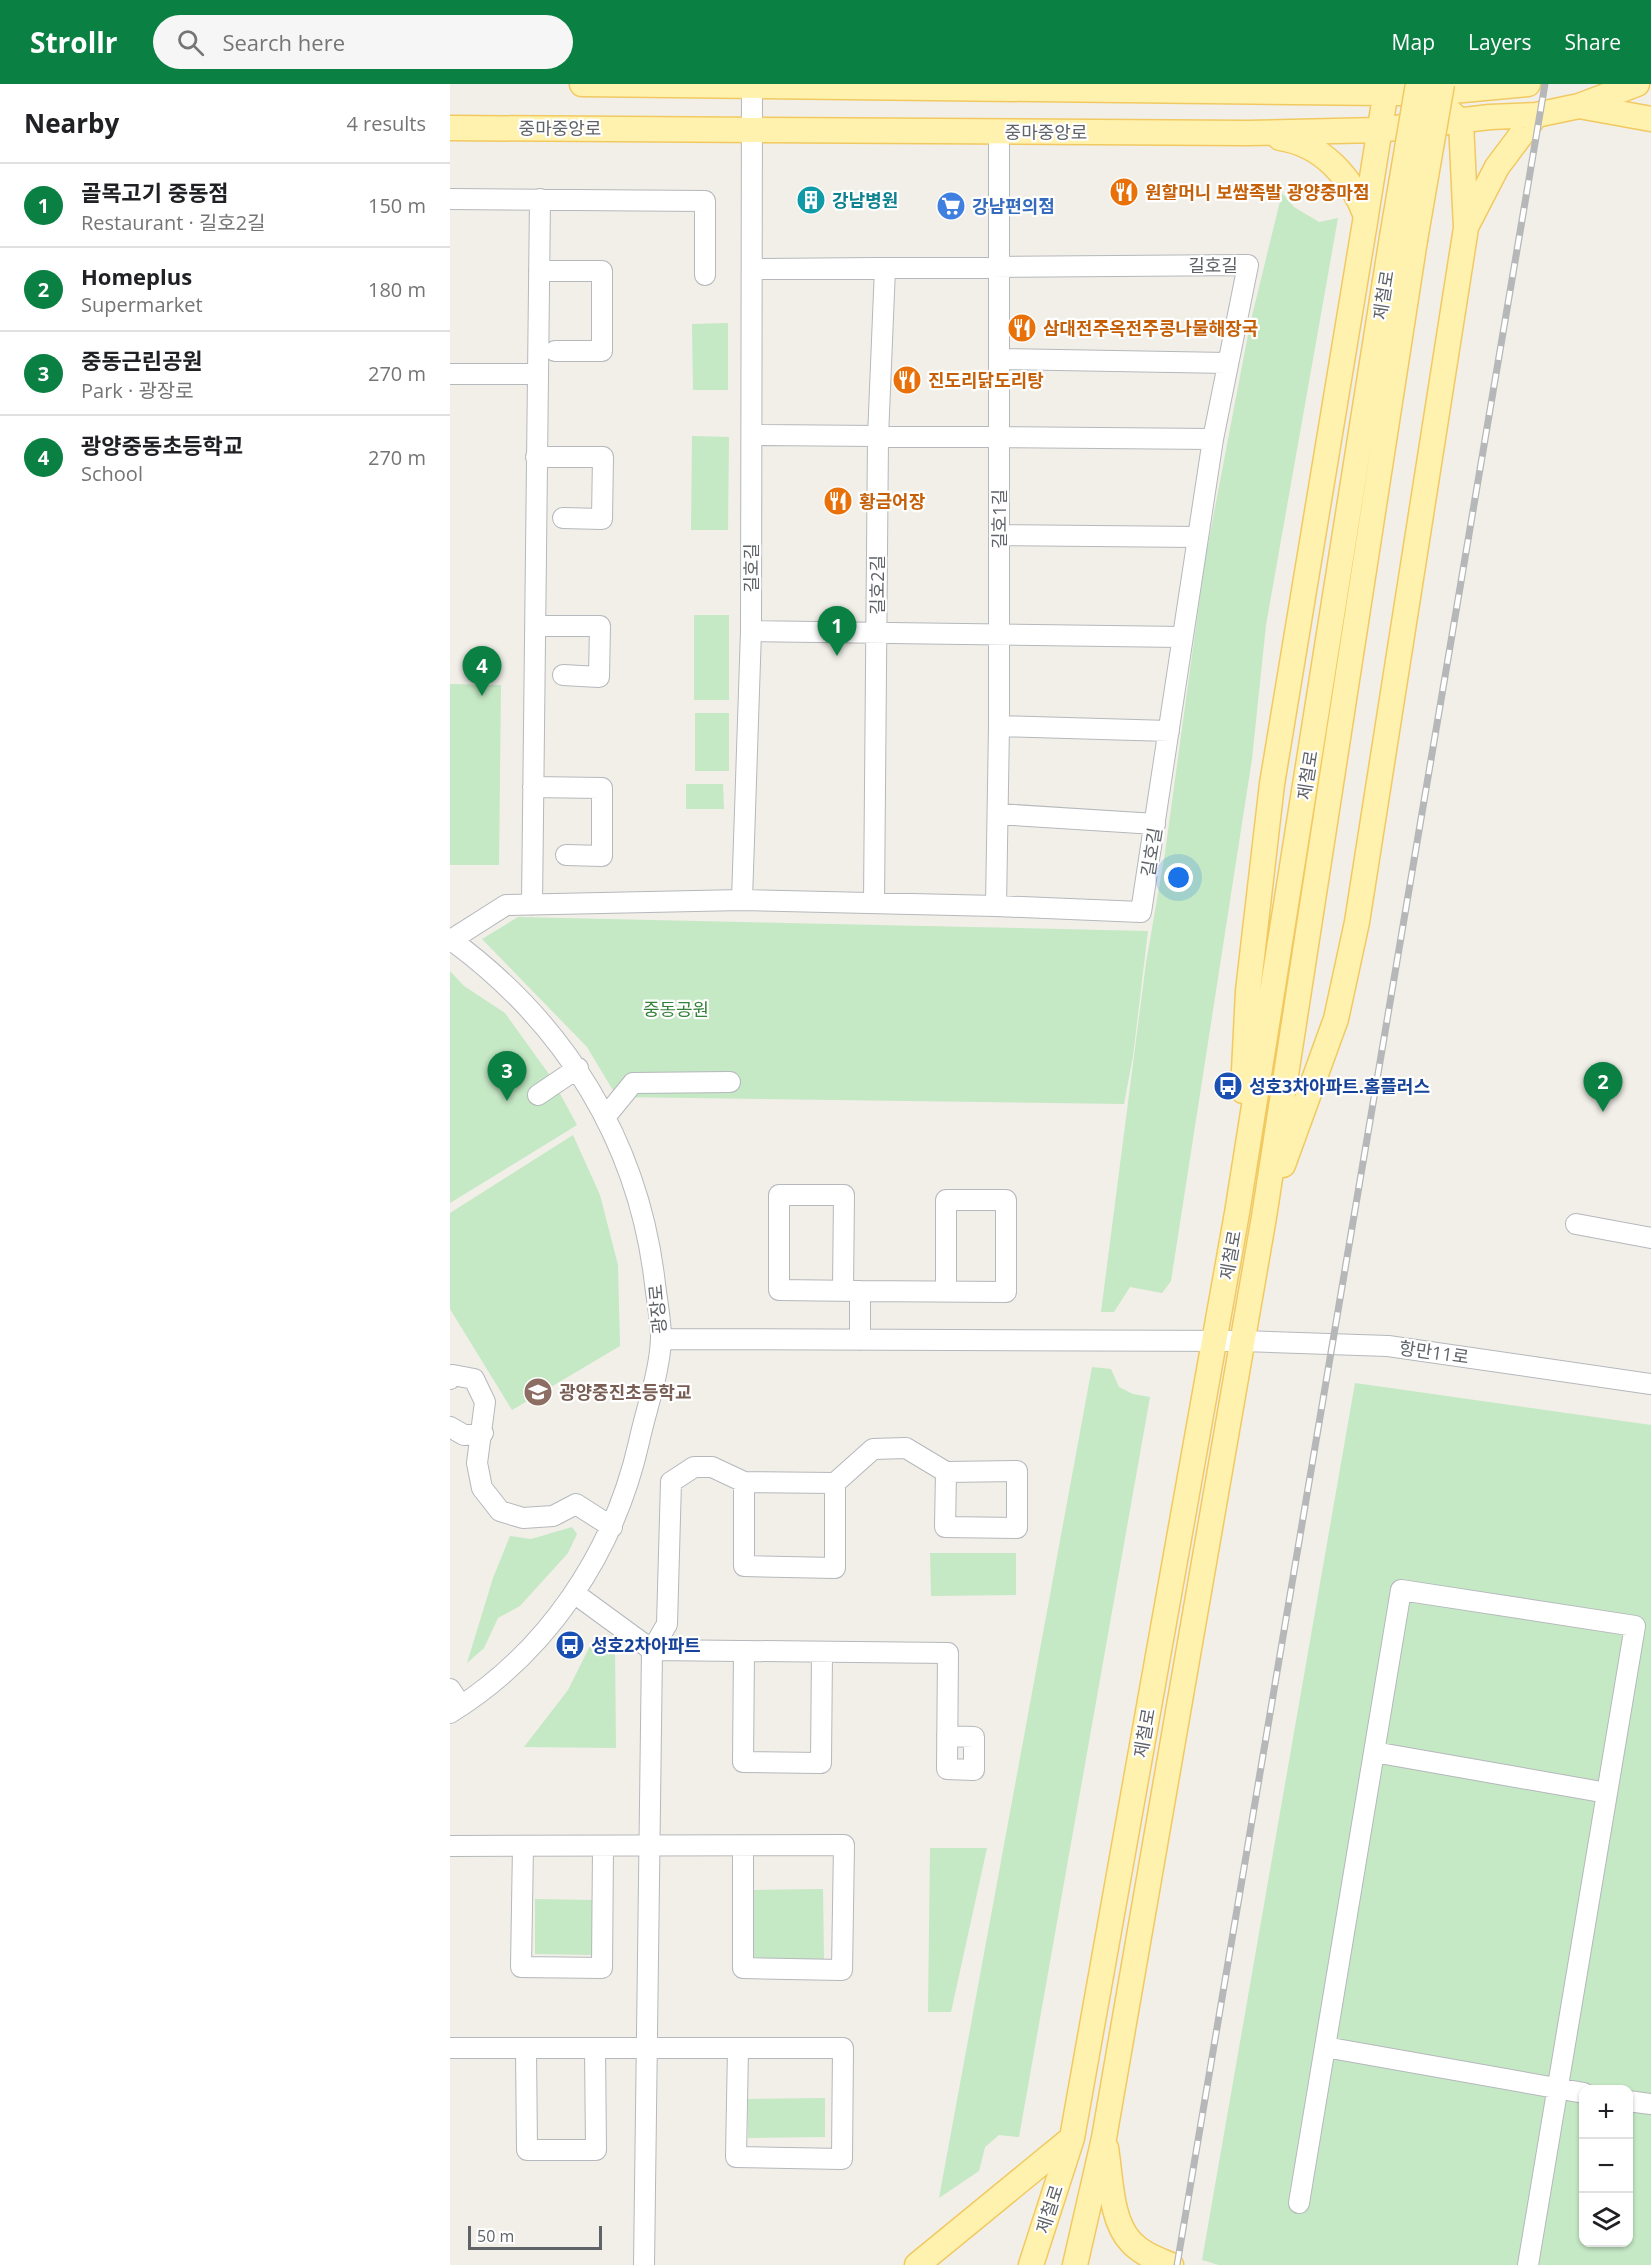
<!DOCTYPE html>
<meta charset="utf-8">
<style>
:root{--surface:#fff;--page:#f6f6f6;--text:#202124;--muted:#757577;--line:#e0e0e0;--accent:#0b8043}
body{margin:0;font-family:"Open Sans","Noto Sans KR",sans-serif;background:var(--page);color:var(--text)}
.controls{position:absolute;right:18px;bottom:18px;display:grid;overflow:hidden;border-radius:12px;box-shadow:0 2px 4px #0004}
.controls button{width:54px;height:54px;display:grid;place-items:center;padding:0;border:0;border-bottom:2px solid var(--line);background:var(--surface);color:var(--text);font:30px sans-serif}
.scale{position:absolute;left:18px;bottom:15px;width:134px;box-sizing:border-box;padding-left:6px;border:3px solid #5f6368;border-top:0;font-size:16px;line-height:21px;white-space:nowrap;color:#5f6368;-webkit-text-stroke:4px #fff;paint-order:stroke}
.you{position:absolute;left:729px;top:794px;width:21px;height:21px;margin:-15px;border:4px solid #fff;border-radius:50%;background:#1a73e8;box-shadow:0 0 0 9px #1a73e833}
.badge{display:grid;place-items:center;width:39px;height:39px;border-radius:50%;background:var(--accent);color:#fff;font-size:20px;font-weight:700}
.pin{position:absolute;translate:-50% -50px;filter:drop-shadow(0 2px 3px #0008)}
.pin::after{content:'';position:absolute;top:32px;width:21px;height:18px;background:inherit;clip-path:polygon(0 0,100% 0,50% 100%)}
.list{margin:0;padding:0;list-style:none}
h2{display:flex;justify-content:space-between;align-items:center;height:78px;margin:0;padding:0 24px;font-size:26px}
h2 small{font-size:20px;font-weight:400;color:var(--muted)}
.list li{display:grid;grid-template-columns:39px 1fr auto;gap:18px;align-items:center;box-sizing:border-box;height:84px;padding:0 24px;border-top:2px solid var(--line)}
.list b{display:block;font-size:22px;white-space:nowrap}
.list p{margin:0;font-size:20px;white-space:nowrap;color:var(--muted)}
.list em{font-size:20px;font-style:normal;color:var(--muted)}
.icon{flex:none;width:33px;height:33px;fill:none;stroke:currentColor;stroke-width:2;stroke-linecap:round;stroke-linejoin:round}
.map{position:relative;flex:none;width:1201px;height:2181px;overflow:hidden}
header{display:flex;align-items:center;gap:36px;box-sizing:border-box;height:84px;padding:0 30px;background:var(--accent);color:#fff}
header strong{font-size:28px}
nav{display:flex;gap:33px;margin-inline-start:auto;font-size:21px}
.search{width:420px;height:54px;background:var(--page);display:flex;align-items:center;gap:15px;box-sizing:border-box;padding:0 21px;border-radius:33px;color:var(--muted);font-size:22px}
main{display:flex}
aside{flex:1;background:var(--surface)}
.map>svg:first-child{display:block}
</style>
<header>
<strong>Strollr</strong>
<div class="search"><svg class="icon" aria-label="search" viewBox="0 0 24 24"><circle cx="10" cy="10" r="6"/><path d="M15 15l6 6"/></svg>Search here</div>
<nav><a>Map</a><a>Layers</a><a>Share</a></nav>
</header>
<main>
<aside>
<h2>Nearby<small>4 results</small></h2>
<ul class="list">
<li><span class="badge">1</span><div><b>골목고기 중동점</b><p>Restaurant · 길호2길</p></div><em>150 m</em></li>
<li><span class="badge">2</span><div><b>Homeplus</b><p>Supermarket</p></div><em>180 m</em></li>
<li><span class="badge">3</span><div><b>중동근린공원</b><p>Park · 광장로</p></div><em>270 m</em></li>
<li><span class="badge">4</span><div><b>광양중동초등학교</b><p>School</p></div><em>270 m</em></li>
</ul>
</aside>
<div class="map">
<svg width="1201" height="2181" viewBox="0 0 1201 2181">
<rect width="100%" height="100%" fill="#f1efe8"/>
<path fill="#c5e8c5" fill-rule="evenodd" d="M 832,109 L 844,123 L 869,138 L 888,134 L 816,541 L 802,675 L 721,1197 L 712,1209 L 680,1203 L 664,1228 L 651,1228 L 696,879 L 715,769 L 755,476 L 800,240 Z
M 278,239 L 278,306 L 243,306 L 242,240 Z
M 242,352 L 279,353 L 278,446 L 241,446 Z
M 244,531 L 279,531 L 279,616 L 244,616 Z
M 0,600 L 51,601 L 49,781 L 0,781 Z
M 245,629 L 279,629 L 279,687 L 245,687 Z
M 236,700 L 273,700 L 274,725 L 236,725 Z
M 68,833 L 698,847 L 683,972 L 674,1020 L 167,1013 L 137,963 L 32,855 Z
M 0,887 L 14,902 L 55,929 L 101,993 L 127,1041 L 0,1119 Z
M 123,1051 L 150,1111 L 168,1181 L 170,1262 L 62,1326 L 0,1225 L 0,1129 Z
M 642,1283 L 661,1285 L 669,1303 L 683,1310 L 700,1313 L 569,2053 L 549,2051 L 535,2063 L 529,2087 L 489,2114 Z
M 905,1299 L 1201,1341 L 1201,2181 L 769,2181 L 752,2176 ZM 1134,2006 L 1178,2006 L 1178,2158 L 1134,2158 Z
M 122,1443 L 127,1450 L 118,1469 L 70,1522 L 48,1534 L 34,1564 L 17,1579 L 43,1494 L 60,1452 L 81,1455 Z
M 480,1469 L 566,1469 L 566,1511 L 481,1512 Z
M 145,1552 L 165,1564 L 166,1664 L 74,1663 L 118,1606 Z
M 480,1764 L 537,1764 L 501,1928 L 478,1928 Z
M 373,1805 L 374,1875 L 304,1876 L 303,1806 Z
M 85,1815 L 144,1816 L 143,1871 L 85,1870 Z
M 375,2014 L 375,2053 L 298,2054 L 298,2015 Z"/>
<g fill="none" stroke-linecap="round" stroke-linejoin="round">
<g stroke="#b5b8bc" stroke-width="22">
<path id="minor" d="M 302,0 L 301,547 L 292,816 L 546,822 L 691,828 L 763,355 L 798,181 L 302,185
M 0,115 L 255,117 L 255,191
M 89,187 L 152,187 L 152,267 L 105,267
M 549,275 L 777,279
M 0,290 L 87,290
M 302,351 L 763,355
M 86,373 L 153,373 L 152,435 L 113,434
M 549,451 L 747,453
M 85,542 L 150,542 L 149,593 L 113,591
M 301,547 L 732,553
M 549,642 L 719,647
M 83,703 L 152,704 L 152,772 L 116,771
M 548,730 L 705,740
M 424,819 L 428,353 L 435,184
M 82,821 L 90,115
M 546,822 L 549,642 L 549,48
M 0,855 C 115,939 189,1058 205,1200 C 207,1217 211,1237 211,1254 C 210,1288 196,1325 189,1358 C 164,1469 97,1569 0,1629
M 1,856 L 56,821 L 292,816
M 88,1011 L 128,984
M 156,1032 L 183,999 L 280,998
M 1126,1140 L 1201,1154
M 393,1206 L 394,1111 L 329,1111 L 329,1206 L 410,1207 L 410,1256
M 410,1207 L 556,1208 L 556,1116 L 496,1116 L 496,1207
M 211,1255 L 793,1257 L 938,1262 L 1201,1300
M 0,1295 L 3,1291 L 24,1295 L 35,1318 L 27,1379 L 32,1404 L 50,1427 L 73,1434 L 103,1432 L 126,1420 L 162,1443
M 0,1343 L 14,1351 L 33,1349
M 385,1399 L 423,1365 L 456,1364 L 496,1388 L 567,1387 L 567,1444 L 495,1443 L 496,1388
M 124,1509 L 202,1566 L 498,1569 L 497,1685 L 524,1686 L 524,1653 L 497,1652
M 294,1567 L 293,1678 L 371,1679 L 372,1568
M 0,1605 L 11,1622
M 924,1668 L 1157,1709
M 0,1762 L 394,1761 L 392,1886 L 293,1884 L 293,1763
M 73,1762 L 71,1883 L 152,1884 L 153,1763
M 875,1963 L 1134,2009
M 0,1964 C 131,1964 262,1964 393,1964 L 392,2075 L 286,2073 L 288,1964
M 76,1964 L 77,2066 L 146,2066 L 145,1964
M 1178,2017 L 1201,2020
M 849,2119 L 951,1506 L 1185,1542 L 1078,2181
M 194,2181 L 202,1566 L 217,1540 L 221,1398 L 244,1383 L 262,1383 L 294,1398 L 385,1399 L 385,1484 L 294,1482 L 294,1398"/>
</g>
<g stroke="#f2c960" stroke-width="27">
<path id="major" d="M 132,0 L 935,9 L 981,9 L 1078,0
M 1129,22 L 1201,35
M 0,44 L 798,49 L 928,46 L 1040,33 L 1086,31 L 1129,22 L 1187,0
M 916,131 L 937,0
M 1017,141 L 1047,83 L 1086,31
M 793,1007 L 798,907 L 822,700 L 916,132 C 902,94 872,60 830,54
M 833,1081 L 886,935 L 907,838 L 1016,144 L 1011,38 L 1000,28
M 656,2064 C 661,2093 660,2136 681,2158 C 692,2170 707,2175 721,2181
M 467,2181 L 622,2054
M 581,2181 L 622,2054 L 787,1129 L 942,153
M 625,2181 L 654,2054 L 814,1133 L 965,156"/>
</g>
<use href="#minor" stroke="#fff" stroke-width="20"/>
<use href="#major" stroke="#fff2af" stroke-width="24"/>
<g stroke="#b6b7b8" stroke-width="7">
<path id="rail" d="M 727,2181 L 1095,0"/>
</g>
<use href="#rail" stroke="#fff" stroke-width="4.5" stroke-dasharray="14" stroke-linecap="butt"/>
<g stroke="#f2c960" stroke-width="27" stroke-linecap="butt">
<path id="major-bridge" d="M 942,153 L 968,0
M 965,156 L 992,0"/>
</g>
<use href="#major-bridge" stroke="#fff2af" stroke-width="24"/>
</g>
<defs>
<g id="restaurant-disc" transform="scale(1.5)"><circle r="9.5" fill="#e8710a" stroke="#fff"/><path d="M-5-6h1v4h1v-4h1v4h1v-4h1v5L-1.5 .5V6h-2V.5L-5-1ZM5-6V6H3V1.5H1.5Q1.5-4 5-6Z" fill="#fff"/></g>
<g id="building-disc" transform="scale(1.5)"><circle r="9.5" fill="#0f9aa8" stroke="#fff"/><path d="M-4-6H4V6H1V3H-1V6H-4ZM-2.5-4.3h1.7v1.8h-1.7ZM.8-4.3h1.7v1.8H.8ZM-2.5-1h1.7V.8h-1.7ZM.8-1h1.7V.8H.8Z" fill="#fff"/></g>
<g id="supermarket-disc" transform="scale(1.5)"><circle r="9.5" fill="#3f7fe0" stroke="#fff"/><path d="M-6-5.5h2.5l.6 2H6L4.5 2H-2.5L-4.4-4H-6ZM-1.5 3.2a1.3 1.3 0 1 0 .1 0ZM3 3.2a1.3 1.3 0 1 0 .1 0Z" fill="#fff"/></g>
<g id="bus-disc" transform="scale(1.5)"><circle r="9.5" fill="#1a4fb4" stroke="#fff"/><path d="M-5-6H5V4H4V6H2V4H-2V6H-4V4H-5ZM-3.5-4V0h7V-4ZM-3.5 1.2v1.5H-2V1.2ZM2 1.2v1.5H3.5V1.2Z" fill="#fff"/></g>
<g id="school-disc" transform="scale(1.5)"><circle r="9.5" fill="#8d6e63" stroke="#fff"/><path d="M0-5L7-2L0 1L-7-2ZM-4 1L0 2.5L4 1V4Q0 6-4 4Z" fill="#fff"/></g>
</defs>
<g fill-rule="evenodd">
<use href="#restaurant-disc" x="674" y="108"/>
<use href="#building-disc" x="361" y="116"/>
<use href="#supermarket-disc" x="501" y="122"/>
<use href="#restaurant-disc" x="572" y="244"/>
<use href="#restaurant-disc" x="457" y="296"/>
<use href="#restaurant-disc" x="388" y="417"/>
<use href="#bus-disc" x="778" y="1002"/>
<use href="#school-disc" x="88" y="1308"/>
<use href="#bus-disc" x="120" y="1561"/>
</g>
<g text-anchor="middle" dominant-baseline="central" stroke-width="4.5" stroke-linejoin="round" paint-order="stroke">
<g font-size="18" fill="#5f6368" stroke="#fff">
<text x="110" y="44">중마중앙로</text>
<text x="596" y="48">중마중앙로</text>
<text x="763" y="181">길호길</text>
<text transform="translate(933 211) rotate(-81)">제철로</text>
<text transform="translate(549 435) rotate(-90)">길호1길</text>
<text transform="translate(301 484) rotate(-90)">길호길</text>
<text transform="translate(427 501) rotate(-90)">길호2길</text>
<text transform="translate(857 691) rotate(-81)">제철로</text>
<text transform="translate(701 768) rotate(-81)">길호길</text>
<text transform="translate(780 1171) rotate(-80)">제철로</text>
<text transform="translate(207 1225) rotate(-95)">광장로</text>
<text transform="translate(984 1268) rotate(8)">항만11로</text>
<text transform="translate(694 1649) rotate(-80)">제철로</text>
<text transform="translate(599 2125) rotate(-72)">제철로</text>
</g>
<g font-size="18" font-weight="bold" fill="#c56008" stroke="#fff" text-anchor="start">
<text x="695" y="108">원할머니 보쌈족발 광양중마점</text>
<text x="593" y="244">삼대전주옥전주콩나물해장국</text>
<text x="478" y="296">진도리닭도리탕</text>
<text x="409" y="417">황금어장</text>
</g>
<g font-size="18" font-weight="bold" fill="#0d838f" stroke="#fff" text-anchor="start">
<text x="382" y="116">강남병원</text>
</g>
<g font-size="18" font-weight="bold" fill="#366cbe" stroke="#fff" text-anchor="start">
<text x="522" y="122">강남편의점</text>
</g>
<g font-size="18" fill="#348238" stroke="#fff">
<text x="226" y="925">중동공원</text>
</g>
<g font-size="18" font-weight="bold" fill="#164399" stroke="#fff" text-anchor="start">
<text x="799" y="1002">성호3차아파트.홈플러스</text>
<text x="141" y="1561">성호2차아파트</text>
</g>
<g font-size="18" font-weight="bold" fill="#785e54" stroke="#fff" text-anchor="start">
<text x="109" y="1308">광양중진초등학교</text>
</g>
</g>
</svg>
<div class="controls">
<button>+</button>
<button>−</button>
<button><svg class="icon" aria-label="layers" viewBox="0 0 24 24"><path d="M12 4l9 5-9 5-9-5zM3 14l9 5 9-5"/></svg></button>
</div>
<div class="scale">50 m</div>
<div class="you"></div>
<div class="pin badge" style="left:387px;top:572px">1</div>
<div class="pin badge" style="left:1153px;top:1028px">2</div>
<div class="pin badge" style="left:57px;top:1017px">3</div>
<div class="pin badge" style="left:32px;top:612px">4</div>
</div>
</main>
